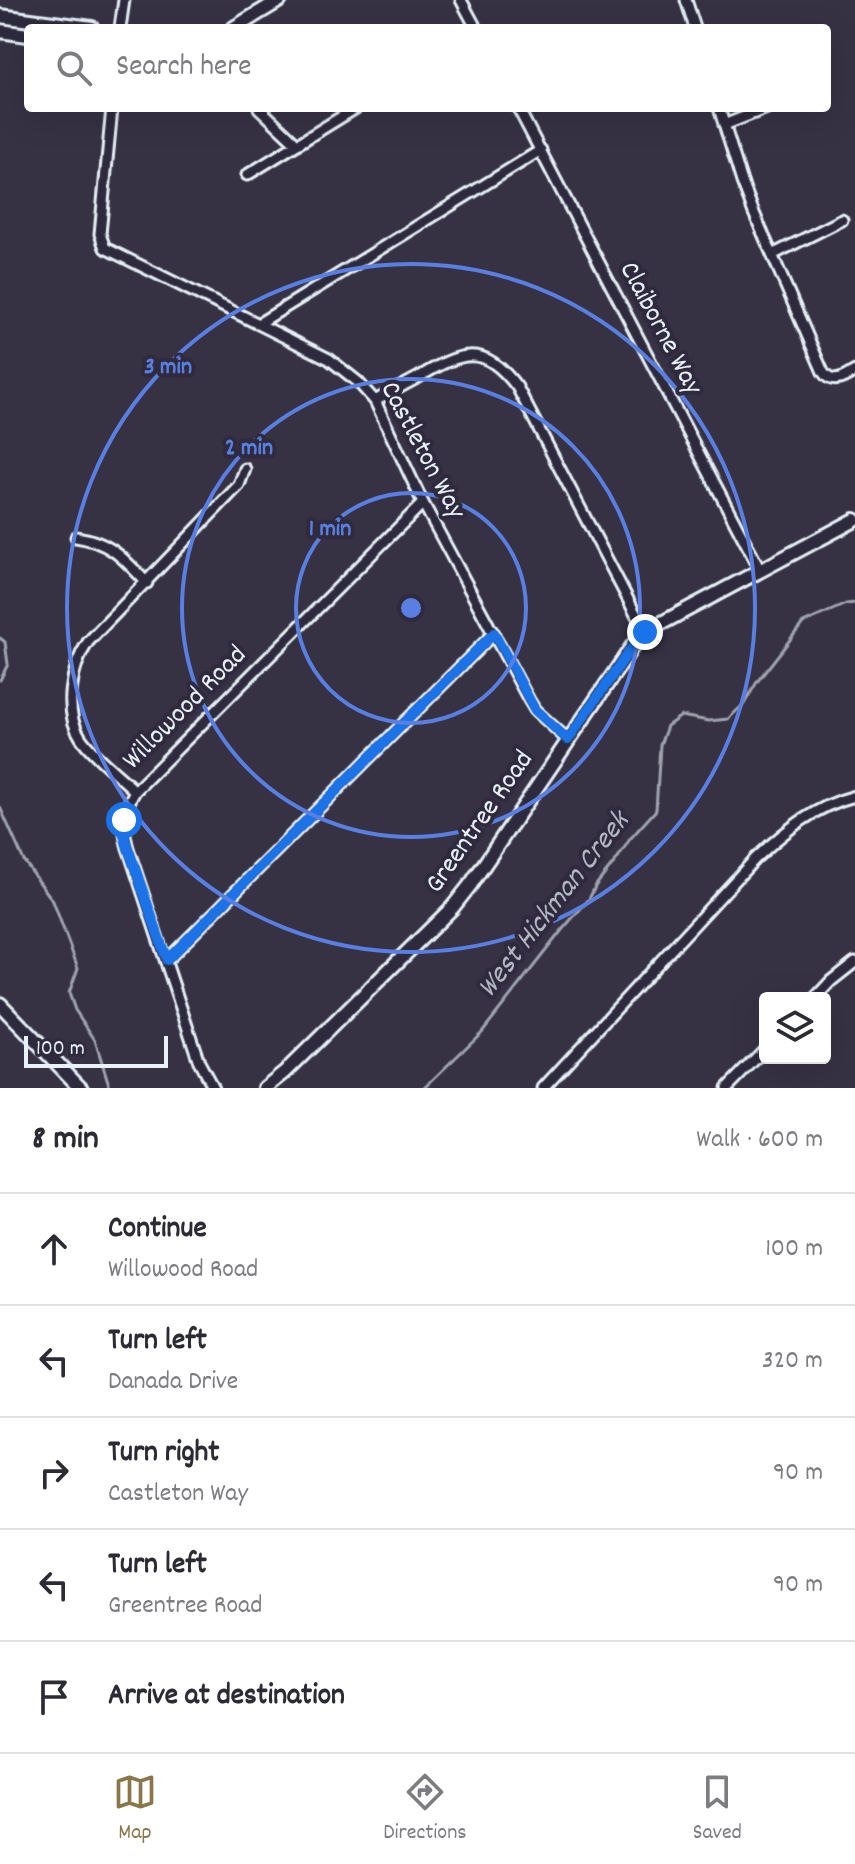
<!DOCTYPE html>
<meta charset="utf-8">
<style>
:root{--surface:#fff;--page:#f2f2f3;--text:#2b2b33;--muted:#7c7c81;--line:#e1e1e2;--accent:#8a764a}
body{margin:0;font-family:Dekko,sans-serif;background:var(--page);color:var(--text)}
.controls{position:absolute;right:24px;bottom:24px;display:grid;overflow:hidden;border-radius:8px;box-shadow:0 8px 32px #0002}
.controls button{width:72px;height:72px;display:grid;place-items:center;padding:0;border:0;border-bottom:2px solid var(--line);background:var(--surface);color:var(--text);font:40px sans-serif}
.scale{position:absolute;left:24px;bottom:20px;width:144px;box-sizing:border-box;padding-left:8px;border:4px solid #e8f1f8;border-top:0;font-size:22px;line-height:28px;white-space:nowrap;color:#e8f1f8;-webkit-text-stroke:6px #2f2a3d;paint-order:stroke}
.stop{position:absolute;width:24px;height:24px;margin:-18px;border:6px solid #1a73e8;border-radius:50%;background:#fff}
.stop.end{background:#1a73e8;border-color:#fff;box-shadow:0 2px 8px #0008}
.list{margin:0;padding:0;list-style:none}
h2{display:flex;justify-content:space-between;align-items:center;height:104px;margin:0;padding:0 32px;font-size:34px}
h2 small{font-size:26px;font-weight:400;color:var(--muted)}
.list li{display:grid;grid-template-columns:52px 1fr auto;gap:24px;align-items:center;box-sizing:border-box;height:112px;padding:0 32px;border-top:2px solid var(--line)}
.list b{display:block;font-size:30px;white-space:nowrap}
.list p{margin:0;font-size:26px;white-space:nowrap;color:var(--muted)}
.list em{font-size:26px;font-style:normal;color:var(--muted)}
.icon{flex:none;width:44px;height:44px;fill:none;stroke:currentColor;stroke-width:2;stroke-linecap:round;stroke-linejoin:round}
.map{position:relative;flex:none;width:855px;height:1088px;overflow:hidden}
.search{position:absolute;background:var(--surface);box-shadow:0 8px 32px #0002;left:24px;right:24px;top:24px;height:88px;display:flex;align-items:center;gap:20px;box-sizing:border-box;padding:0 28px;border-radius:8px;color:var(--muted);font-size:30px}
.sheet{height:664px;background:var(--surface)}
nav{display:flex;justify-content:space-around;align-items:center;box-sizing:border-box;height:112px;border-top:2px solid var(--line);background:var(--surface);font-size:22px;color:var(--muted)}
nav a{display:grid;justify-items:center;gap:4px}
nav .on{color:var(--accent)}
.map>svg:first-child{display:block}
</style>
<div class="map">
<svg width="855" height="1088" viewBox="0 0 855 1088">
<rect width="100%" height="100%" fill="#363244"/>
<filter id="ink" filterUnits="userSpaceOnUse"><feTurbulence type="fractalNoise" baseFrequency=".0125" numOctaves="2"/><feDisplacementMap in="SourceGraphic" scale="16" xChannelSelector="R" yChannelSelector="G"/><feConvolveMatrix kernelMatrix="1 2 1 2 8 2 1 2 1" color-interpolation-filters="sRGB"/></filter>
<g filter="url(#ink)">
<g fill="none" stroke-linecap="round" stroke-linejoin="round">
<path stroke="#a0a4af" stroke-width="3" d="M 0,638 L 5,642 L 8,664 L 0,680
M 0,807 L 24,861 L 53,901 L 78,968 L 69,993 L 75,1010 L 95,1040 L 110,1088
M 424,1088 L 482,1032 L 562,930 L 589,899 L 596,885 L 617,859 L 630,839 L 656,810 L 660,745 L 667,726 L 681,716 L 709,721 L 728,719 L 744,704 L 757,682 L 803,623 L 846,604 L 855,603"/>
<g stroke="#e8f1f8" stroke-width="15">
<path id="street" d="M 461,0 L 476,28
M 686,0 L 695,28
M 120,28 L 124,0
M 112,108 L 100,234 L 105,248 L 329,359 L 358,382 L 375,401 L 423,503 L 529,700 L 535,710 L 568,740
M 259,108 L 297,144
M 518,108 L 760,570
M 719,108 L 742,182 L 754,213 L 823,372 C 832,386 844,378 855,371
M 724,125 L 767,108
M 247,175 L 356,108
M 772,255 L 842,220
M 258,324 L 541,150
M 375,401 C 389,393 404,385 419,377 C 461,352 483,342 517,387 L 645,632
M 76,537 C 111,542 124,559 147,583
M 135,791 C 118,774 95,758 81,738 C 63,712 71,667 88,642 L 239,485 L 245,469
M 167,960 L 494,633
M 815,998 L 831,981 L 855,962
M 213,1088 L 199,1062 L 128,848 C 122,828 123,810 135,791 L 423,503
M 543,1088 L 755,859 C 785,831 815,806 855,796
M 727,1088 L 765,1049"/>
</g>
<g stroke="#e8f1f8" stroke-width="18">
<path id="secondary" d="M 0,16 L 92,28
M 234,28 L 280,0
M 0,31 L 28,35
M 0,1004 L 81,1088
M 265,1088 L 285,1072 L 452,908 L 471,884 L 634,644 L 645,632 L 855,520"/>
</g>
<use href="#street" stroke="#2f2a3d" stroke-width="9"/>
<use href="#secondary" stroke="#2f2a3d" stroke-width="12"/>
</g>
</g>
<g fill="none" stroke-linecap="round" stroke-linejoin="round" filter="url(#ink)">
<path stroke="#1a73e8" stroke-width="10" d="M 124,820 L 123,832 L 128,848 L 167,960 L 494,633 L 535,710 L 568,740 L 634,644 L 645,632"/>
</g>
<g fill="none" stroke="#5a7fe2" stroke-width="4">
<circle cx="411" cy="608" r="115"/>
<circle cx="411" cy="608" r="229"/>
<circle cx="411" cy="608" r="344"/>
</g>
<g text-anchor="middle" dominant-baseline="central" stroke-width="8" stroke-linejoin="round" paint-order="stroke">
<g font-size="28" fill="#e8f1f8" stroke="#2f2a3d">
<text transform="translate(659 329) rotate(62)">Claiborne Way</text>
<text transform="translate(421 451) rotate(62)">Castleton Way</text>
<text transform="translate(186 709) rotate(-45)">Willowood Road</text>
<text transform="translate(481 823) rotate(-55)">Greentree Road</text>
</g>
<g font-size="30" font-style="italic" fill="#b2b7c2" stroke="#2f2a3d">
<text transform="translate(555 906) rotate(-52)">West Hickman Creek</text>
</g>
</g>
<circle cx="411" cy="608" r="12" fill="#5a7fe2" stroke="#2f2a3d" stroke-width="4"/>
<g font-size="24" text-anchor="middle" font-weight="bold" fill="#5a7fe2" stroke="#2f2a3d" stroke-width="8" stroke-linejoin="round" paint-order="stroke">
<text x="168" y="373">3 min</text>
<text x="249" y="454">2 min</text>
<text x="330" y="535">1 min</text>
</g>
</svg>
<div class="controls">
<button><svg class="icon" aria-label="layers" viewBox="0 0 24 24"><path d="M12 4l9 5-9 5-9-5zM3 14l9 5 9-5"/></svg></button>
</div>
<div class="scale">100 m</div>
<div class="stop" style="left:124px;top:820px"></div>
<div class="stop end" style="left:645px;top:632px"></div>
<div class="search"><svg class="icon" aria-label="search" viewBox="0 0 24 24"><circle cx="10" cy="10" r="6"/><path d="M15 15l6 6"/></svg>Search here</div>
</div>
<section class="sheet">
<h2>8 min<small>Walk · 600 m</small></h2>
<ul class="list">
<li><svg class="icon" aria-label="ahead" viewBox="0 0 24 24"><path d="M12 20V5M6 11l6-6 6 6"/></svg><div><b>Continue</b><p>Willowood Road</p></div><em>100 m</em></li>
<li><svg class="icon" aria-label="left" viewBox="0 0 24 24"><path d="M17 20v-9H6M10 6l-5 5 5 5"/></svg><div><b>Turn left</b><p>Danada Drive</p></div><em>320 m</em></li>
<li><svg class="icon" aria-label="right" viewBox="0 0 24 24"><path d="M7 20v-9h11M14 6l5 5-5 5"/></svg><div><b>Turn right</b><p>Castleton Way</p></div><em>90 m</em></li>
<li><svg class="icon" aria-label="left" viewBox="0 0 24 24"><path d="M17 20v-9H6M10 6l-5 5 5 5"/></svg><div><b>Turn left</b><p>Greentree Road</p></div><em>90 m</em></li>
<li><svg class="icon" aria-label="arrive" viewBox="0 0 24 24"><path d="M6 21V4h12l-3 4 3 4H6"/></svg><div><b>Arrive at destination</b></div></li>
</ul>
</section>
<nav>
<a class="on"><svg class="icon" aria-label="map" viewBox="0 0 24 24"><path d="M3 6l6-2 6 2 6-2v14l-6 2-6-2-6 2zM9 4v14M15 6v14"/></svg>Map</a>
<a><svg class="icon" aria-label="directions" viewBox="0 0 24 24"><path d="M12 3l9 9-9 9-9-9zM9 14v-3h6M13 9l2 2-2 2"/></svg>Directions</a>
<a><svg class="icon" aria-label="saved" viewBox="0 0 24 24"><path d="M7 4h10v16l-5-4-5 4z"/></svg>Saved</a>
</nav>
